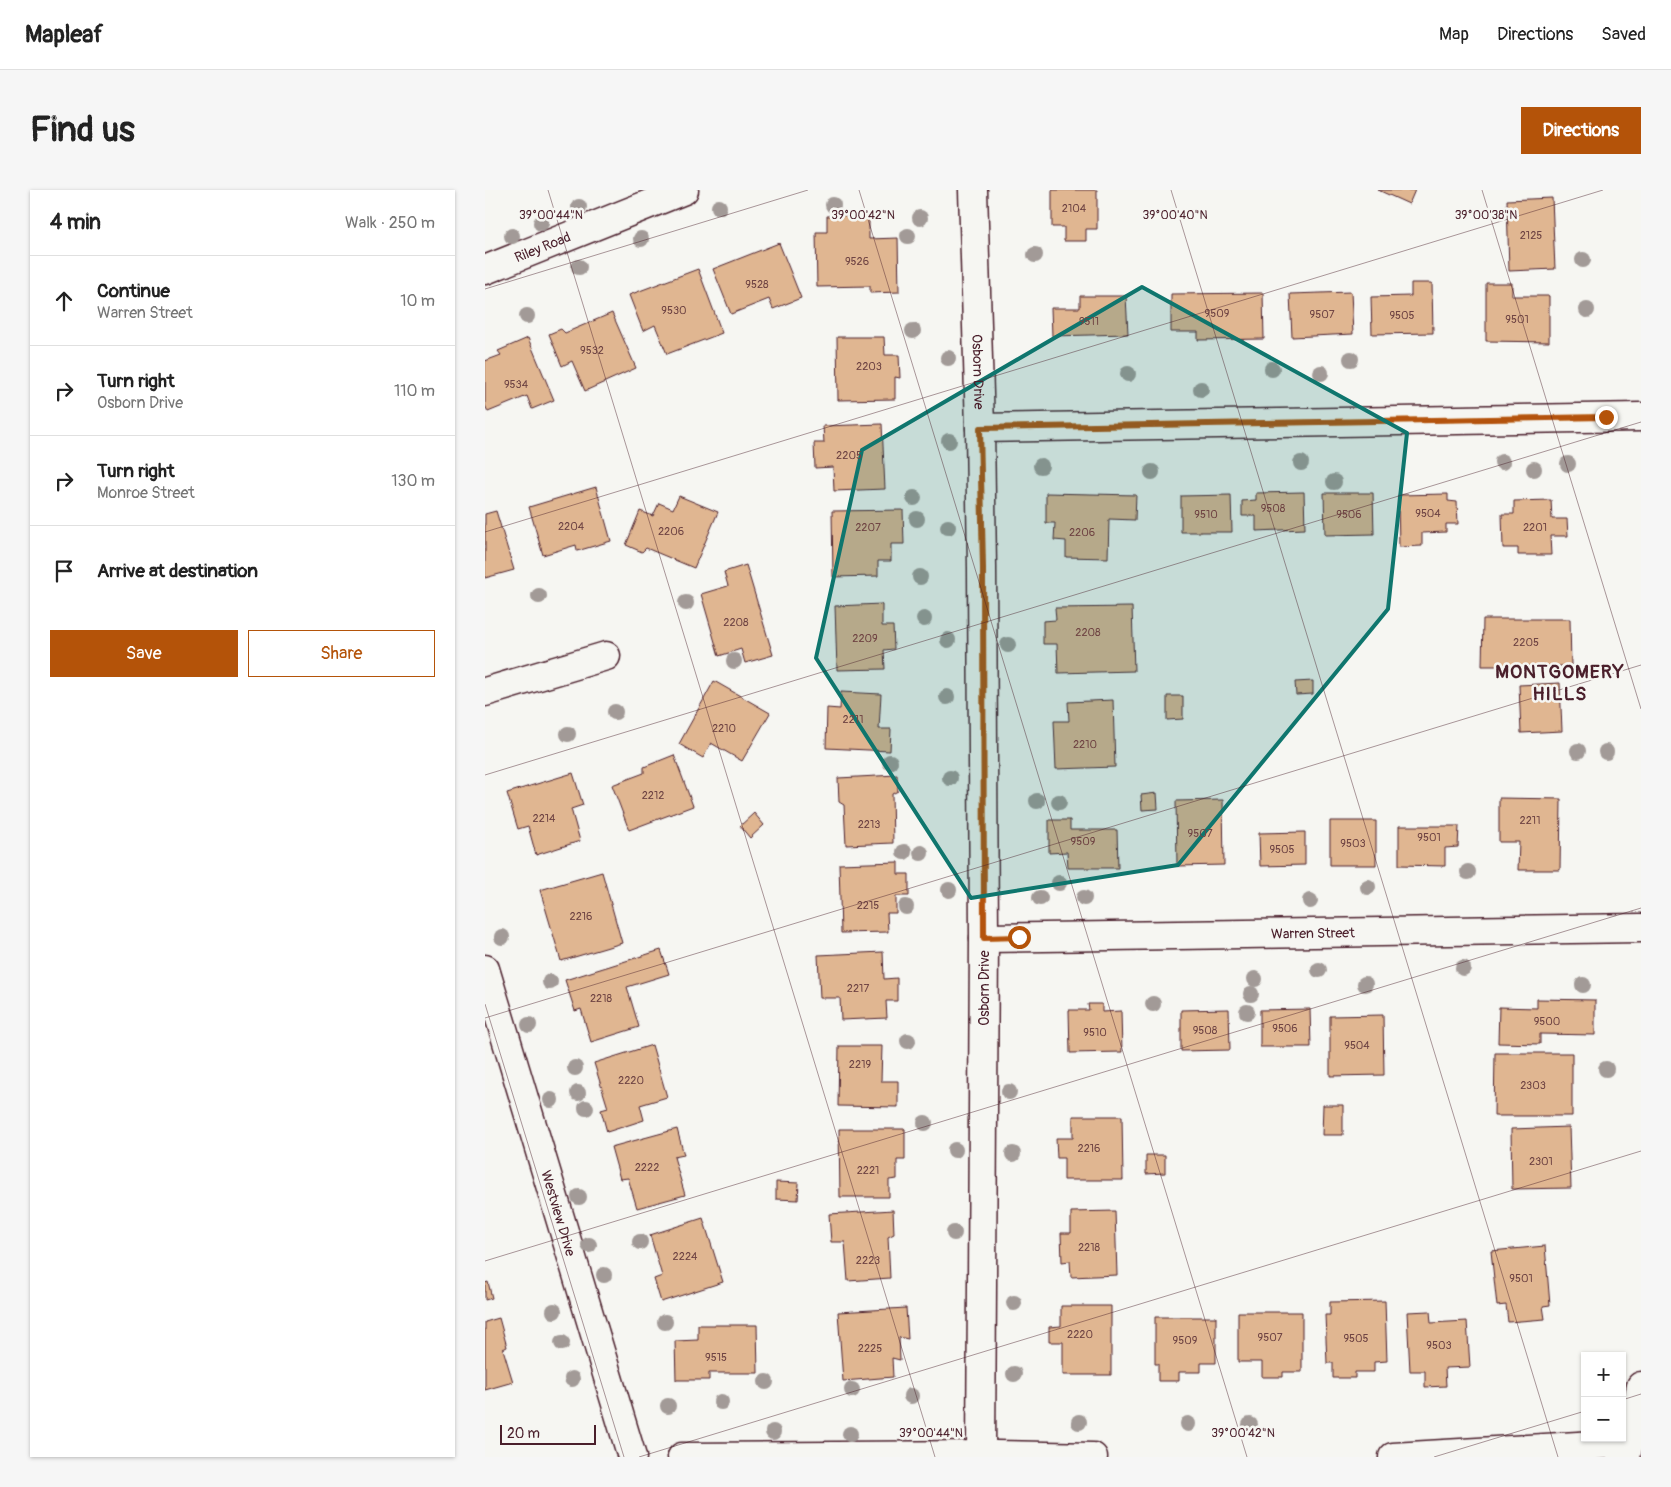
<!DOCTYPE html>
<meta charset="utf-8">
<style>
:root{--surface:#fff;--page:#f6f6f6;--text:#222;--muted:#767676;--line:#e0e0e0;--accent:#b45309}
body{margin:0;font-family:Pangolin,sans-serif;background:var(--page);color:var(--text)}
.controls{position:absolute;right:15px;bottom:15px;display:grid;overflow:hidden;border-radius:0px;box-shadow:0 1px 4px #0004}
.controls button{width:45px;height:45px;display:grid;place-items:center;padding:0;border:0;border-bottom:1px solid var(--line);background:var(--surface);color:var(--text);font:25px sans-serif}
.scale{position:absolute;left:15px;bottom:12px;width:96px;box-sizing:border-box;padding-left:5px;border:2px solid #4a1f2b;border-top:0;font-size:14px;line-height:18px;white-space:nowrap;color:#4a1f2b;-webkit-text-stroke:4px #f6f6f2;paint-order:stroke}
.stop{position:absolute;width:15px;height:15px;margin:-11px;border:4px solid #b45309;border-radius:50%;background:#fff}
.stop.end{background:#b45309;border-color:#fff;box-shadow:0 1px 5px #0008}
.list{margin:0;padding:0;list-style:none}
h2{display:flex;justify-content:space-between;align-items:center;height:65px;margin:0;padding:0 20px;font-size:21px}
h2 small{font-size:16px;font-weight:400;color:var(--muted)}
.list li{display:grid;grid-template-columns:32px 1fr auto;gap:15px;align-items:center;box-sizing:border-box;height:90px;padding:0 20px;border-top:1px solid var(--line)}
.list b{display:block;font-size:19px;white-space:nowrap}
.list p{margin:0;font-size:16px;white-space:nowrap;color:var(--muted)}
.list em{font-size:16px;font-style:normal;color:var(--muted)}
.actions{display:flex;gap:10px;padding:15px 20px}
.actions a{flex:1;padding:11px 0;border:1px solid var(--accent);border-radius:0px;text-align:center;font-size:18px;color:var(--accent)}
.actions .main{background:var(--accent);color:#fff}
.icon{flex:none;width:28px;height:28px;fill:none;stroke:currentColor;stroke-width:2;stroke-linecap:round;stroke-linejoin:round}
.map{position:relative;flex:none;width:1156px;height:1267px;overflow:hidden;border-radius:0px}
header{display:flex;align-items:center;gap:30px;box-sizing:border-box;height:70px;padding:0 25px;background:var(--surface);border-bottom:1px solid var(--line)}
header strong{font-size:24px}
nav{display:flex;gap:28px;margin-inline-start:auto;font-size:18px}
.intro{display:flex;align-items:center;justify-content:space-between;box-sizing:border-box;height:120px;padding:0 30px}
h1{margin:0;font-size:35px}
.button{padding:12px 22px;border-radius:0px;background:var(--accent);color:#fff;font-size:18px;font-weight:700}
main{display:flex;gap:30px;padding:0 30px}
aside{flex:1;background:var(--surface);border-radius:0px;box-shadow:0 1px 4px #0004}
.map>svg:first-child{display:block}
</style>
<header>
<strong>Mapleaf</strong>
<nav><a>Map</a><a>Directions</a><a>Saved</a></nav>
</header>
<div class="intro"><h1>Find us</h1><a class="button">Directions</a></div>
<main>
<aside>
<h2>4 min<small>Walk · 250 m</small></h2>
<ul class="list">
<li><svg class="icon" aria-label="ahead" viewBox="0 0 24 24"><path d="M12 20V5M6 11l6-6 6 6"/></svg><div><b>Continue</b><p>Warren Street</p></div><em>10 m</em></li>
<li><svg class="icon" aria-label="right" viewBox="0 0 24 24"><path d="M7 20v-9h11M14 6l5 5-5 5"/></svg><div><b>Turn right</b><p>Osborn Drive</p></div><em>110 m</em></li>
<li><svg class="icon" aria-label="right" viewBox="0 0 24 24"><path d="M7 20v-9h11M14 6l5 5-5 5"/></svg><div><b>Turn right</b><p>Monroe Street</p></div><em>130 m</em></li>
<li><svg class="icon" aria-label="arrive" viewBox="0 0 24 24"><path d="M6 21V4h12l-3 4 3 4H6"/></svg><div><b>Arrive at destination</b></div></li>
</ul>
<div class="actions"><a class="main">Save</a><a>Share</a></div>
</aside>
<div class="map">
<svg width="1156" height="1267" viewBox="0 0 1156 1267">
<rect width="100%" height="100%" fill="#f6f6f2"/>
<filter id="ink" filterUnits="userSpaceOnUse"><feTurbulence type="fractalNoise" baseFrequency=".02" numOctaves="2"/><feDisplacementMap in="SourceGraphic" scale="10" xChannelSelector="R" yChannelSelector="G"/><feConvolveMatrix kernelMatrix="1 2 1 2 8 2 1 2 1" color-interpolation-filters="sRGB"/></filter>
<g filter="url(#ink)">
<path fill="#e0b691" stroke="#4a1f2b" d="M 567,0 L 612,0 L 612,39 L 601,39 L 601,51 L 579,51 L 579,37 L 567,37 Z
M 893,0 L 930,0 L 924,14 Z
M 1067,8 L 1070,79 L 1024,81 L 1022,10 Z
M 384,25 L 384,49 L 413,48 L 414,102 L 385,103 L 385,96 L 332,97 L 331,42 L 342,42 L 342,26 Z
M 294,53 L 316,108 L 288,119 L 284,109 L 246,124 L 228,79 Z
M 213,79 L 237,143 L 182,164 L 170,135 L 158,141 L 144,105 Z
M 926,93 L 947,93 L 948,143 L 887,144 L 886,107 L 926,106 Z
M 1001,93 L 1027,93 L 1027,106 L 1064,106 L 1064,152 L 1001,151 Z
M 866,102 L 868,144 L 807,147 L 805,104 Z
M 778,103 L 779,149 L 713,150 L 713,142 L 686,142 L 686,104 Z
M 595,106 L 641,106 L 643,144 L 567,146 L 566,118 L 595,118 Z
M 127,123 L 151,178 L 100,201 L 87,171 L 77,176 L 64,144 L 76,139 L 80,143 Z
M 352,147 L 399,147 L 400,165 L 414,165 L 415,188 L 410,187 L 410,209 L 353,210 Z
M 43,148 L 69,210 L 47,219 L 42,206 L 3,222 L 0,215 L 0,171 L 16,165 L 13,161 Z
M 397,234 L 400,299 L 349,301 L 348,277 L 330,278 L 329,253 L 339,253 L 338,236 Z
M 111,297 L 126,351 L 92,361 L 91,355 L 58,365 L 44,317 Z
M 819,302 L 820,339 L 771,341 L 771,326 L 757,326 L 757,311 L 771,310 L 771,303 Z
M 561,303 L 651,305 L 650,330 L 624,329 L 623,368 L 581,367 L 581,351 L 569,350 L 570,333 L 561,333 Z
M 839,303 L 888,303 L 889,344 L 840,345 Z
M 963,304 L 963,311 L 972,312 L 973,334 L 961,334 L 961,342 L 937,343 L 937,356 L 914,357 L 913,305 Z
M 746,305 L 747,342 L 696,342 L 696,306 Z
M 194,306 L 233,322 L 209,378 L 161,358 L 157,362 L 141,355 L 155,321 L 168,326 L 174,313 L 188,319 Z
M 1066,310 L 1067,329 L 1082,329 L 1083,346 L 1065,346 L 1066,365 L 1033,365 L 1033,358 L 1018,358 L 1017,324 L 1029,324 L 1029,311 Z
M 418,320 L 419,354 L 406,354 L 406,371 L 393,371 L 393,386 L 348,387 L 347,321 Z
M 11,321 L 29,380 L 0,388 L 0,324 Z
M 261,375 L 288,465 L 260,473 L 256,459 L 234,466 L 216,404 L 243,396 L 239,382 Z
M 397,414 L 397,436 L 408,436 L 409,459 L 399,460 L 400,479 L 352,480 L 350,416 Z
M 647,417 L 649,481 L 573,483 L 572,454 L 558,454 L 558,431 L 571,430 L 570,418 Z
M 998,429 L 1085,429 L 1086,476 L 997,476 Z
M 229,491 L 285,523 L 257,571 L 226,553 L 218,568 L 194,554 Z
M 828,491 L 828,504 L 811,505 L 810,492 Z
M 1075,493 L 1077,541 L 1036,543 L 1034,495 Z
M 356,502 L 396,504 L 394,539 L 406,539 L 405,561 L 341,558 L 342,518 L 355,519 Z
M 682,506 L 698,506 L 698,529 L 682,530 Z
M 628,510 L 630,577 L 571,579 L 569,531 L 584,531 L 583,512 Z
M 189,565 L 208,616 L 144,640 L 127,595 L 159,583 L 159,577 Z
M 88,583 L 98,615 L 86,619 L 95,651 L 51,665 L 43,636 L 33,639 L 22,603 Z
M 412,585 L 413,601 L 407,604 L 408,653 L 361,655 L 359,615 L 354,612 L 353,588 Z
M 672,603 L 673,619 L 657,620 L 656,605 Z
M 1014,608 L 1076,609 L 1075,680 L 1033,680 L 1034,652 L 1014,652 Z
M 738,610 L 739,675 L 692,676 L 691,611 Z
M 269,623 L 279,635 L 265,648 L 255,636 Z
M 564,630 L 585,630 L 585,640 L 632,640 L 633,678 L 583,678 L 582,662 L 564,663 Z
M 845,631 L 891,631 L 891,675 L 845,675 Z
M 914,636 L 974,636 L 973,657 L 960,658 L 960,676 L 914,675 Z
M 820,642 L 820,675 L 775,676 L 774,643 Z
M 413,672 L 413,684 L 424,684 L 424,706 L 411,706 L 411,723 L 402,723 L 403,742 L 356,743 L 354,674 Z
M 117,682 L 137,753 L 76,771 L 55,700 Z
M 176,760 L 184,784 L 142,797 L 154,837 L 106,852 L 96,819 L 90,821 L 80,790 Z
M 398,762 L 399,789 L 412,788 L 412,811 L 401,811 L 402,828 L 356,830 L 355,808 L 335,808 L 333,765 Z
M 1052,809 L 1110,810 L 1110,845 L 1055,844 L 1055,854 L 1013,853 L 1014,817 L 1052,818 Z
M 603,814 L 617,814 L 617,822 L 636,821 L 637,862 L 585,863 L 584,820 L 604,820 Z
M 744,819 L 745,860 L 696,861 L 696,820 Z
M 825,819 L 826,857 L 775,857 L 775,820 Z
M 898,825 L 899,885 L 845,886 L 845,826 Z
M 167,855 L 182,907 L 155,915 L 159,930 L 122,942 L 116,920 L 123,918 L 109,873 Z
M 354,856 L 397,856 L 396,891 L 413,891 L 413,917 L 353,916 Z
M 1010,863 L 1087,863 L 1087,926 L 1009,926 Z
M 838,915 L 858,915 L 858,945 L 837,945 Z
M 588,926 L 637,926 L 638,990 L 579,990 L 579,968 L 572,968 L 571,948 L 588,948 Z
M 1084,937 L 1086,998 L 1027,999 L 1026,939 Z
M 192,939 L 199,965 L 189,967 L 200,1005 L 152,1018 L 143,988 L 135,989 L 126,957 Z
M 354,939 L 420,939 L 420,970 L 412,970 L 412,989 L 404,990 L 404,1007 L 355,1007 Z
M 661,965 L 680,965 L 680,983 L 661,984 Z
M 291,992 L 314,993 L 313,1010 L 291,1009 Z
M 408,1020 L 409,1044 L 403,1047 L 405,1088 L 363,1091 L 360,1052 L 346,1052 L 344,1024 Z
M 630,1021 L 632,1085 L 586,1087 L 585,1071 L 577,1072 L 576,1043 L 586,1043 L 586,1022 Z
M 218,1028 L 238,1092 L 176,1112 L 169,1089 L 177,1086 L 165,1045 Z
M 1060,1056 L 1065,1115 L 1058,1116 L 1060,1129 L 1023,1132 L 1021,1115 L 1012,1116 L 1006,1061 Z
M 3,1092 L 7,1108 L 0,1110 L 0,1093 Z
M 900,1111 L 902,1171 L 889,1172 L 889,1182 L 870,1182 L 870,1188 L 848,1188 L 848,1173 L 842,1173 L 840,1125 L 845,1125 L 845,1112 Z
M 576,1116 L 626,1116 L 626,1185 L 578,1185 L 578,1152 L 564,1152 L 564,1137 L 576,1136 Z
M 421,1118 L 423,1149 L 414,1147 L 415,1170 L 407,1168 L 408,1187 L 358,1191 L 353,1122 Z
M 945,1121 L 946,1133 L 982,1131 L 985,1177 L 960,1178 L 961,1196 L 940,1197 L 940,1181 L 925,1181 L 922,1122 Z
M 753,1122 L 817,1122 L 817,1182 L 798,1182 L 798,1187 L 777,1187 L 777,1172 L 753,1172 Z
M 670,1127 L 731,1127 L 731,1173 L 716,1173 L 716,1182 L 694,1182 L 694,1191 L 673,1191 L 673,1174 L 670,1174 Z
M 14,1128 L 22,1157 L 18,1159 L 28,1192 L 0,1200 L 0,1132 Z
M 213,1135 L 272,1135 L 273,1183 L 224,1183 L 224,1190 L 191,1190 L 190,1151 L 213,1150 Z"/>
<g fill="none" stroke-linecap="round" stroke-linejoin="round">
<g stroke="#4a1f2b" stroke-width="31">
<g id="minor">
<path id="s1" d="M 488,0 L 495,238 L 497,378 L 499,748 L 496,1265"/>
<path id="s2" d="M 0,80 L 199,0"/>
<path d="M 495,238 L 1156,227"/>
<path d="M 0,502 L 121,466"/>
<path id="s3" d="M 499,748 L 1156,738"/>
<path id="s4" d="M 0,779 L 147,1267"/>
<path d="M 197,1267 L 510,1265 L 608,1267"/>
<path d="M 908,1267 L 1144,1253"/>
</g>
</g>
<g stroke="#4a1f2b" stroke-width="31">
<path id="secondary" d="M 1141,1267 L 1156,1196"/>
</g>
<use href="#minor" stroke="#f6f6f2" stroke-width="28"/>
<use href="#secondary" stroke="#f6f6f2" stroke-width="28"/>
</g>
<g fill="#a29a97">
<circle cx="348" cy="15" r="8"/>
<circle cx="94" cy="17" r="8"/>
<circle cx="234" cy="17" r="8"/>
<circle cx="435" cy="28" r="8"/>
<circle cx="56" cy="33" r="8"/>
<circle cx="27" cy="46" r="8"/>
<circle cx="423" cy="46" r="8"/>
<circle cx="156" cy="49" r="8"/>
<circle cx="550" cy="65" r="8"/>
<circle cx="1098" cy="70" r="8"/>
<circle cx="94" cy="77" r="8"/>
<circle cx="1102" cy="120" r="8"/>
<circle cx="42" cy="126" r="8"/>
<circle cx="428" cy="141" r="8"/>
<circle cx="463" cy="168" r="8"/>
<circle cx="866" cy="169" r="8"/>
<circle cx="787" cy="179" r="8"/>
<circle cx="836" cy="183" r="8"/>
<circle cx="643" cy="184" r="8"/>
<circle cx="716" cy="199" r="8"/>
<circle cx="464" cy="251" r="8"/>
<circle cx="1017" cy="272" r="8"/>
<circle cx="816" cy="273" r="8"/>
<circle cx="1083" cy="274" r="8"/>
<circle cx="556" cy="276" r="8"/>
<circle cx="1049" cy="279" r="8"/>
<circle cx="667" cy="282" r="8"/>
<circle cx="849" cy="292" r="8"/>
<circle cx="429" cy="308" r="8"/>
<circle cx="432" cy="329" r="8"/>
<circle cx="463" cy="337" r="8"/>
<circle cx="435" cy="387" r="8"/>
<circle cx="54" cy="406" r="8"/>
<circle cx="201" cy="413" r="8"/>
<circle cx="439" cy="429" r="8"/>
<circle cx="463" cy="450" r="8"/>
<circle cx="523" cy="455" r="8"/>
<circle cx="249" cy="471" r="8"/>
<circle cx="462" cy="507" r="8"/>
<circle cx="130" cy="522" r="8"/>
<circle cx="83" cy="544" r="8"/>
<circle cx="1093" cy="561" r="8"/>
<circle cx="1121" cy="562" r="8"/>
<circle cx="405" cy="572" r="8"/>
<circle cx="465" cy="588" r="8"/>
<circle cx="552" cy="611" r="8"/>
<circle cx="574" cy="612" r="8"/>
<circle cx="419" cy="662" r="8"/>
<circle cx="436" cy="663" r="8"/>
<circle cx="983" cy="682" r="8"/>
<circle cx="574" cy="693" r="8"/>
<circle cx="883" cy="697" r="8"/>
<circle cx="464" cy="700" r="8"/>
<circle cx="555" cy="708" r="8"/>
<circle cx="599" cy="708" r="8"/>
<circle cx="825" cy="711" r="8"/>
<circle cx="421" cy="717" r="8"/>
<circle cx="17" cy="747" r="8"/>
<circle cx="978" cy="778" r="8"/>
<circle cx="834" cy="780" r="8"/>
<circle cx="770" cy="789" r="8"/>
<circle cx="65" cy="792" r="8"/>
<circle cx="880" cy="794" r="8"/>
<circle cx="1098" cy="795" r="8"/>
<circle cx="766" cy="804" r="8"/>
<circle cx="668" cy="814" r="8"/>
<circle cx="762" cy="822" r="8"/>
<circle cx="44" cy="835" r="8"/>
<circle cx="423" cy="851" r="8"/>
<circle cx="90" cy="878" r="8"/>
<circle cx="1121" cy="879" r="8"/>
<circle cx="524" cy="902" r="8"/>
<circle cx="93" cy="903" r="8"/>
<circle cx="66" cy="910" r="8"/>
<circle cx="101" cy="918" r="8"/>
<circle cx="440" cy="933" r="8"/>
<circle cx="470" cy="960" r="8"/>
<circle cx="528" cy="964" r="8"/>
<circle cx="94" cy="1007" r="8"/>
<circle cx="469" cy="1043" r="8"/>
<circle cx="155" cy="1052" r="8"/>
<circle cx="104" cy="1055" r="8"/>
<circle cx="119" cy="1085" r="8"/>
<circle cx="529" cy="1113" r="8"/>
<circle cx="69" cy="1121" r="8"/>
<circle cx="180" cy="1132" r="8"/>
<circle cx="77" cy="1153" r="8"/>
<circle cx="529" cy="1184" r="8"/>
<circle cx="87" cy="1189" r="8"/>
<circle cx="281" cy="1192" r="8"/>
<circle cx="367" cy="1200" r="8"/>
<circle cx="426" cy="1206" r="8"/>
<circle cx="236" cy="1212" r="8"/>
<circle cx="183" cy="1216" r="8"/>
<circle cx="594" cy="1232" r="8"/>
<circle cx="703" cy="1234" r="8"/>
<circle cx="765" cy="1235" r="8"/>
<circle cx="288" cy="1242" r="8"/>
<circle cx="365" cy="1244" r="8"/>
</g>
</g>
<g fill="none" stroke-linecap="round" stroke-linejoin="round" filter="url(#ink)">
<path stroke="#b45309" stroke-width="6" d="M 534,747 L 499,748 L 498,378 L 495,238 L 1121,227"/>
</g>
<path fill="#0f766e" fill-opacity="0.2" stroke="#0f766e" stroke-width="4" stroke-linejoin="round" d="M 657,97 L 922,243 L 903,419 L 693,675 L 486,708 L 331,468 L 377,260 Z"/>
<path fill="none" stroke="#4a1f2b" stroke-width="1" stroke-opacity="0.45" d="M 63,0 L 450,1267M 374,0 L 762,1267M 686,0 L 1073,1267M 997,0 L 1156,519M 0,99 L 323,0M 0,342 L 1118,0M 0,585 L 1156,232M 0,814 L 139,1267M 0,828 L 1156,475M 0,1071 L 1156,718M 1137,1210 L 1156,1204M 154,1267 L 1156,961M 949,1267 L 1100,1221"/>
<g text-anchor="middle" dominant-baseline="central" stroke-width="5" stroke-linejoin="round" paint-order="stroke">
<g font-size="11" fill="#704544">
<text x="589" y="18">2104</text>
<text x="1046" y="45">2125</text>
<text x="372" y="71">9526</text>
<text x="272" y="94">9528</text>
<text x="189" y="120">9530</text>
<text x="732" y="123">9509</text>
<text x="837" y="124">9507</text>
<text x="917" y="125">9505</text>
<text x="1032" y="129">9501</text>
<text x="604" y="131">9511</text>
<text x="107" y="160">9532</text>
<text x="384" y="176">2203</text>
<text x="31" y="194">9534</text>
<text x="364" y="265">2205</text>
<text x="788" y="318">9508</text>
<text x="943" y="323">9504</text>
<text x="721" y="324">9510</text>
<text x="864" y="324">9506</text>
<text x="86" y="336">2204</text>
<text x="383" y="337">2207</text>
<text x="1050" y="337">2201</text>
<text x="186" y="341">2206</text>
<text x="597" y="342">2206</text>
<text x="251" y="432">2208</text>
<text x="603" y="442">2208</text>
<text x="380" y="448">2209</text>
<text x="1041" y="452">2205</text>
<text x="368" y="529">2211</text>
<text x="239" y="538">2210</text>
<text x="600" y="554">2210</text>
<text x="168" y="605">2212</text>
<text x="59" y="628">2214</text>
<text x="1045" y="630">2211</text>
<text x="384" y="634">2213</text>
<text x="715" y="643">9507</text>
<text x="944" y="647">9501</text>
<text x="598" y="651">9509</text>
<text x="868" y="653">9503</text>
<text x="797" y="659">9505</text>
<text x="383" y="715">2215</text>
<text x="96" y="726">2216</text>
<text x="373" y="798">2217</text>
<text x="116" y="808">2218</text>
<text x="1062" y="831">9500</text>
<text x="800" y="838">9506</text>
<text x="720" y="840">9508</text>
<text x="610" y="842">9510</text>
<text x="872" y="855">9504</text>
<text x="375" y="874">2219</text>
<text x="146" y="890">2220</text>
<text x="1048" y="895">2303</text>
<text x="604" y="958">2216</text>
<text x="1056" y="971">2301</text>
<text x="162" y="977">2222</text>
<text x="383" y="980">2221</text>
<text x="604" y="1057">2218</text>
<text x="200" y="1066">2224</text>
<text x="383" y="1070">2223</text>
<text x="1036" y="1088">9501</text>
<text x="595" y="1144">2220</text>
<text x="785" y="1147">9507</text>
<text x="871" y="1148">9505</text>
<text x="700" y="1150">9509</text>
<text x="954" y="1155">9503</text>
<text x="385" y="1158">2225</text>
<text x="231" y="1167">9515</text>
</g>
<g font-size="14" fill="#4a1f2b" stroke="#f6f6f2">
<text stroke="none"><textPath href="#s2" startOffset="62">Riley Road</textPath></text>
<text stroke="none"><textPath href="#s1" startOffset="182">Osborn Drive</textPath></text>
<text stroke="none"><textPath href="#s3" startOffset="329">Warren Street</textPath></text>
<text transform="translate(499 798) rotate(-90)">Osborn Drive</text>
<text stroke="none"><textPath href="#s4" startOffset="255">Westview Drive</textPath></text>
</g>
<g font-size="19" font-weight="bold" letter-spacing="1" fill="#4a1f2b" stroke="#f6f6f2">
<text x="1075" y="482">MONTGOMERY<tspan x="1075" dy="22">HILLS</tspan></text>
</g>
</g>
<g font-size="12" text-anchor="middle" fill="#4a1f2b" stroke="#f6f6f2" stroke-width="5" stroke-linejoin="round" paint-order="stroke">
<text x="1001" y="29">39°00'38"N</text>
<text x="66" y="29">39°00'44"N</text>
<text x="378" y="29">39°00'42"N</text>
<text x="690" y="29">39°00'40"N</text>
<text x="446" y="1247">39°00'44"N</text>
<text x="758" y="1247">39°00'42"N</text>
</g>
</svg>
<div class="controls">
<button>+</button>
<button>−</button>
</div>
<div class="scale">20 m</div>
<div class="stop" style="left:534px;top:747px"></div>
<div class="stop end" style="left:1121px;top:227px"></div>
</div>
</main>
